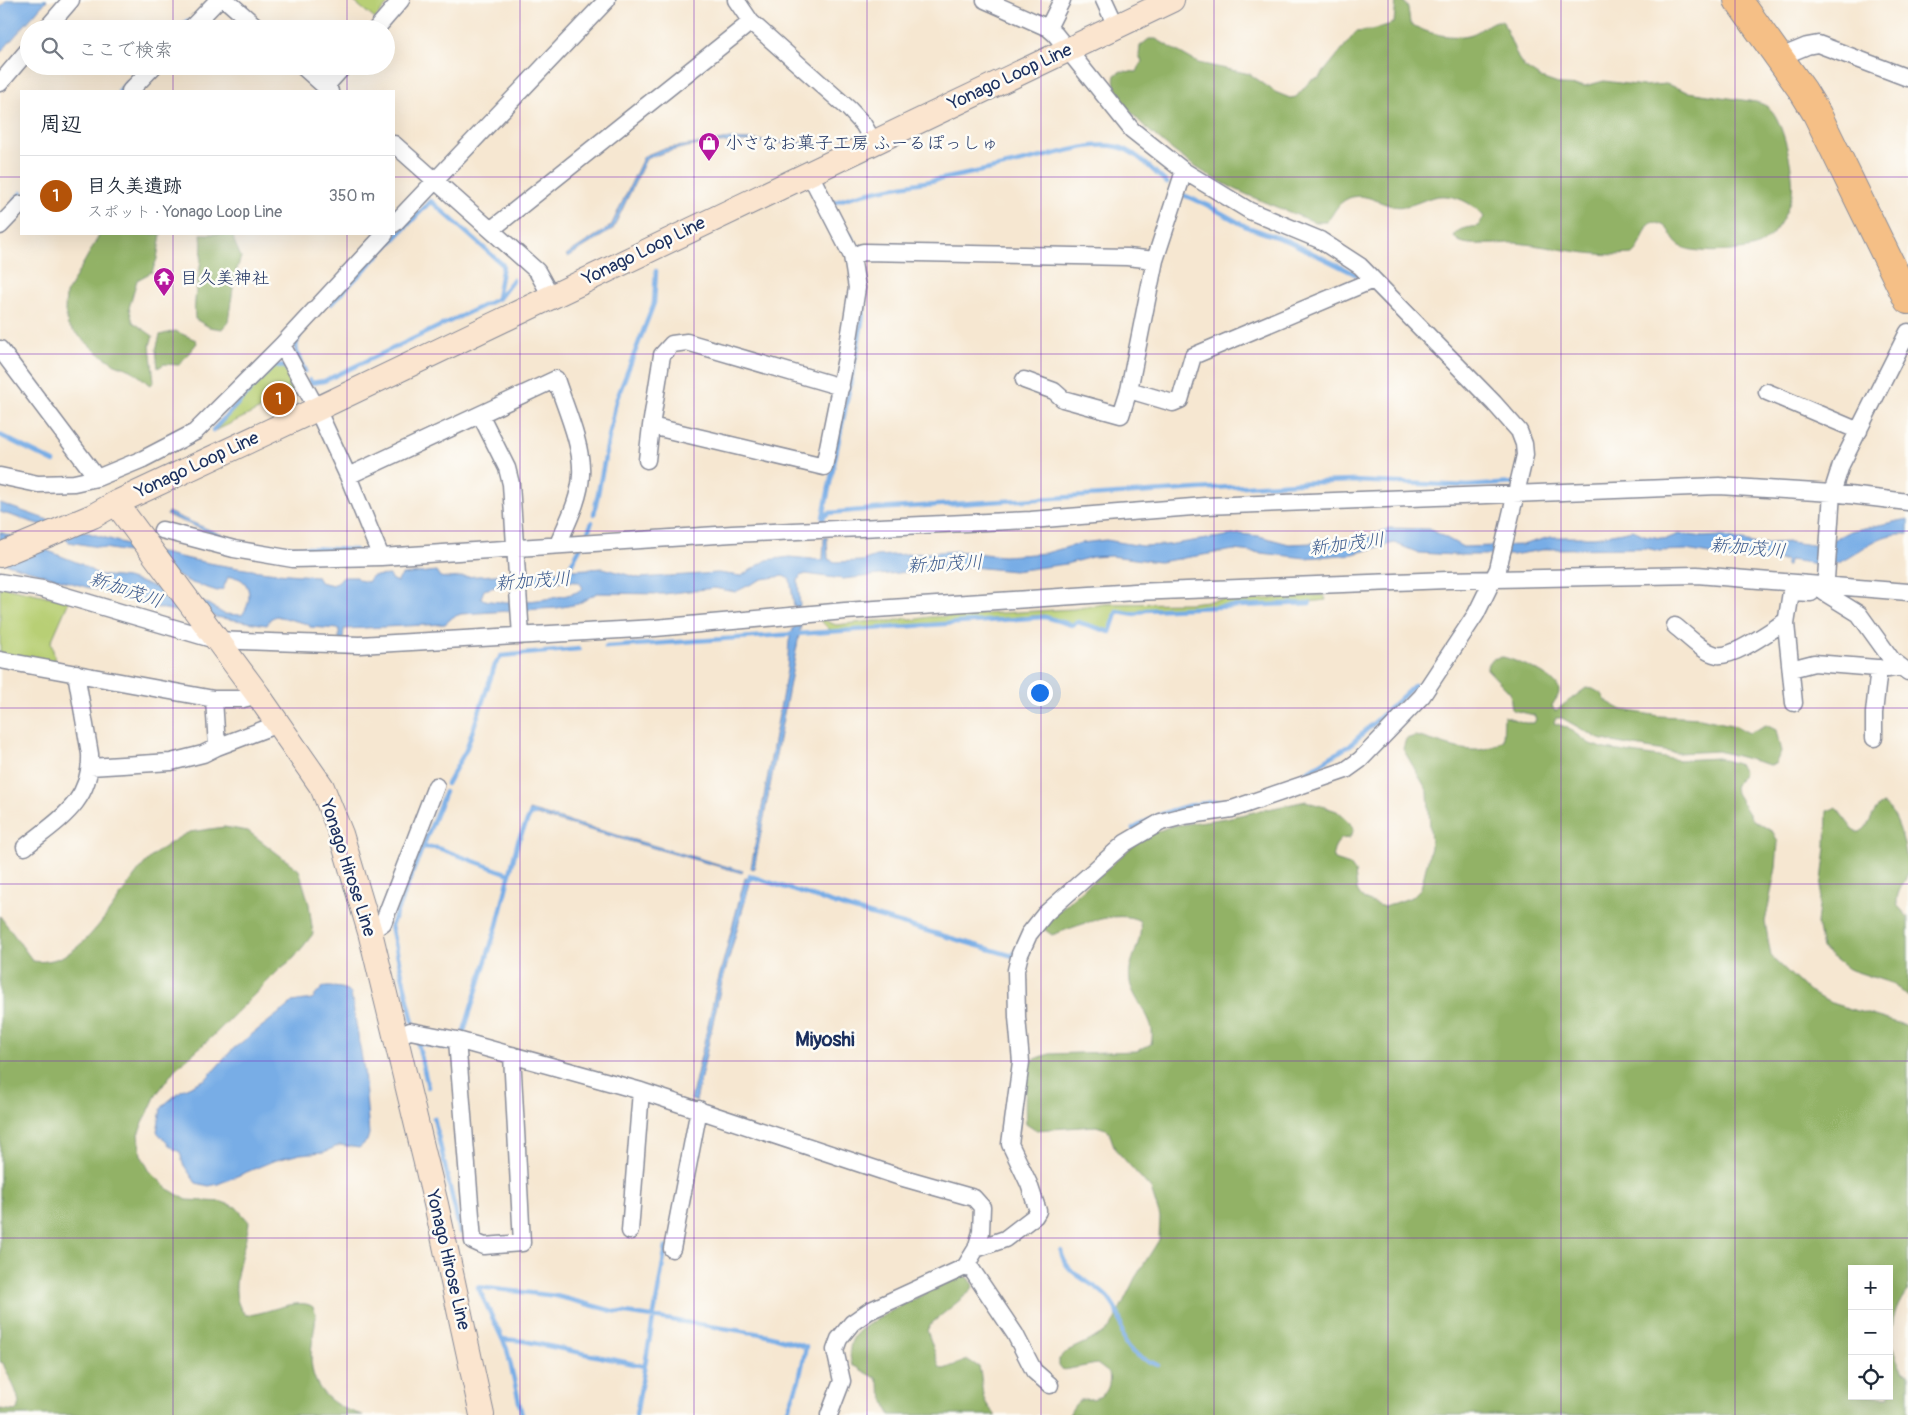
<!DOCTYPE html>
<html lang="ja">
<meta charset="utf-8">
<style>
:root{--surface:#fff;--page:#f6f6f7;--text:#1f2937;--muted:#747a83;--line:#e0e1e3;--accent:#b45309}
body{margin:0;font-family:Pangolin,"Klee One",sans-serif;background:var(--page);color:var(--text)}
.controls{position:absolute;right:15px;bottom:15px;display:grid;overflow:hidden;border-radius:0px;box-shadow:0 5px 20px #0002}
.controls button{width:45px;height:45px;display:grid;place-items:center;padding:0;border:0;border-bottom:1px solid var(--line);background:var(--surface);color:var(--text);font:25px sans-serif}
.you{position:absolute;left:1039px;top:692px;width:18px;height:18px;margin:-12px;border:4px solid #fff;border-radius:50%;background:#1a73e8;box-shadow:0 0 0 8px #1a73e833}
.badge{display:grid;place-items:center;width:32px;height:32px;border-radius:50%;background:var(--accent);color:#fff;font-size:16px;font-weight:700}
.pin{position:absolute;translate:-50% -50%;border:2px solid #fff;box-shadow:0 1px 5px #0006}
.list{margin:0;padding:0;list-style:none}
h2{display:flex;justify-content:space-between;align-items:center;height:65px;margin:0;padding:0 20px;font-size:21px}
h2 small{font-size:16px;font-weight:400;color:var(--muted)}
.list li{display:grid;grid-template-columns:32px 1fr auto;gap:15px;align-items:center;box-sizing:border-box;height:80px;padding:0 20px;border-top:1px solid var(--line)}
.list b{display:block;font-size:19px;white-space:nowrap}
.list p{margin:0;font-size:16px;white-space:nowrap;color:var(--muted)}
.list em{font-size:16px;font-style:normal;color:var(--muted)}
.icon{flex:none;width:28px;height:28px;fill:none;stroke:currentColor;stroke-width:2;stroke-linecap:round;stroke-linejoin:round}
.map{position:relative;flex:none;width:1908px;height:1415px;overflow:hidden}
.search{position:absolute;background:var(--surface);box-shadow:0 5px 20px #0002;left:20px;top:20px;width:375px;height:55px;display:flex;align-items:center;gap:12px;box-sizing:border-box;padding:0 18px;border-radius:28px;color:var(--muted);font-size:19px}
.panel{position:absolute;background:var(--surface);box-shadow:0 5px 20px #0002;left:20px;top:90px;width:375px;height:145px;border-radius:0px}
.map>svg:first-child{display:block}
</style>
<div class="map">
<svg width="1908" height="1415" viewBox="0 0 1908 1415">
<rect width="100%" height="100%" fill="#fdfcf7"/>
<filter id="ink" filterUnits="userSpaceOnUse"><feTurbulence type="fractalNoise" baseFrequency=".02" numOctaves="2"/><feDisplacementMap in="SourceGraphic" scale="10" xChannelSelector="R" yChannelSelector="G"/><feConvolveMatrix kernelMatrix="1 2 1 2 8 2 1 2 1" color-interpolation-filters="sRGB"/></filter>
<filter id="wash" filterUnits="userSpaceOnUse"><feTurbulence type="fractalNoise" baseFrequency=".0096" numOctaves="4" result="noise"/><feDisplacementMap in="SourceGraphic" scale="20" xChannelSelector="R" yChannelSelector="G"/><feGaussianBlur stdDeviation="1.12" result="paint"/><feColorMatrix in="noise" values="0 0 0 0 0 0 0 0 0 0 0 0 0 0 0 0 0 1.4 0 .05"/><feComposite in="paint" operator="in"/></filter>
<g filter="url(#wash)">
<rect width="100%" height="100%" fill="#f6e7d1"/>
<path fill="#b8cf74" stroke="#6a7f69" d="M 352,0 L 391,0 L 375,19 Z
M 275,366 L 285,368 L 296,389 L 285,397 L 215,431 Z
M 0,586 L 69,601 L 51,642 L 56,663 L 0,657 Z
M 1324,595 L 1326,600 L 1308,602 L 1146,609 L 1135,613 L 1116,610 L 1109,631 L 1078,621 L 1072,624 L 1044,615 L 837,632 L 830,630 L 817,617 L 836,625 L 873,621 L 892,621 L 908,618 L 912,620 L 929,617 L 1074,609 L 1104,604 L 1190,603 L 1234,598 L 1236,601 Z"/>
<path fill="#92b266" stroke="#567062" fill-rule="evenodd" d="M 1396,0 L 1404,1 L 1408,8 L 1410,23 C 1425,34 1454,40 1472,34 C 1482,31 1493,17 1503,22 L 1518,58 L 1524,67 L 1541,78 L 1561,85 L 1585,86 L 1604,81 L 1643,86 L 1666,84 L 1688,92 L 1756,102 C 1763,104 1768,106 1772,111 C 1784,125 1795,175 1792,193 C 1789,212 1772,244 1751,248 C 1735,252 1697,254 1682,247 C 1667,239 1674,224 1651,222 C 1642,232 1643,246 1633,254 C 1595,258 1555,247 1517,243 C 1507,242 1497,245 1486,244 C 1476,244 1461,246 1454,237 C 1457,227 1469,228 1478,226 L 1484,217 C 1473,202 1449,191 1430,198 C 1418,202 1406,209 1393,206 C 1378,203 1365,192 1349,198 C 1335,204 1335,214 1326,222 L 1315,222 C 1279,208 1240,194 1207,174 C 1183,160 1106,104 1115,75 L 1121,71 L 1137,72 L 1142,61 L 1139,56 L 1140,46 L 1149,39 L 1156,39 L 1198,63 L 1250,74 L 1275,92 L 1290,98 L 1296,97 L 1311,80 L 1319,78 L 1356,32 L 1372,30 L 1394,23 Z
M 100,234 L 161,234 L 157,259 L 152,272 L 137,280 L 129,308 L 133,322 L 153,336 L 150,345 L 154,381 L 151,385 L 131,370 L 115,364 L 97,352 L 68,326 L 65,311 L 66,294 Z
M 201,234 L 233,234 L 234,241 L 241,257 L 235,275 L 228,322 L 222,329 L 209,327 L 195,319 C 192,290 205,264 201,234 Z
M 175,331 L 196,340 L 197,343 L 179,365 L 164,364 L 158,368 L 156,350 L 160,335 Z
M 1503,657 C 1515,660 1559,677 1559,691 C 1559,697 1554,701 1552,706 L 1555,711 L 1586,688 L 1593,689 L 1602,694 L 1606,701 L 1622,710 L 1659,716 L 1700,718 L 1736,726 L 1749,733 L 1766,725 L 1776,730 L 1781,752 L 1775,764 L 1770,765 L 1718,751 L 1676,753 L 1617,743 L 1599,739 L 1562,718 L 1556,718 L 1554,723 L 1566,727 L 1590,744 L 1605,749 L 1679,760 L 1718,758 L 1740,765 L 1743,772 L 1735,787 L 1736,793 L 1752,819 L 1773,832 L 1778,842 L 1776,868 L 1765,922 L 1771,956 L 1809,992 L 1834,1004 L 1908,1026 L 1908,1290 C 1888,1315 1887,1345 1903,1372 L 1908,1374 L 1908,1415 L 1069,1415 C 1072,1409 1075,1403 1081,1400 C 1086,1398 1092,1400 1096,1398 C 1108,1395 1111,1383 1109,1373 L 1097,1364 L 1063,1370 L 1059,1365 L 1059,1359 L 1067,1351 L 1103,1334 L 1111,1327 L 1135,1278 L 1159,1240 L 1160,1217 L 1151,1189 L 1115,1149 L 1109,1132 L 1106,1129 L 1096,1126 L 1035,1130 L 1026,1124 C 1025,1113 1024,1070 1031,1062 C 1036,1057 1043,1056 1050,1054 L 1137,1051 L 1151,1044 C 1158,1018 1134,1004 1130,982 C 1126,961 1144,944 1140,921 C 1118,908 1075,927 1052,935 L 1045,930 L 1044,924 L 1142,838 L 1171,826 L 1226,818 L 1306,801 L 1337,811 L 1353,826 L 1354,830 L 1349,838 L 1341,839 C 1335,845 1331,851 1335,860 L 1350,865 L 1355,872 L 1357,890 L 1363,899 L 1384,907 L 1412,897 L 1421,888 L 1431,847 L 1428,792 L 1403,749 L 1406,739 L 1415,736 C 1444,742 1476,762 1503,740 L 1504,716 L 1525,723 L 1534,723 L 1536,719 L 1534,715 L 1512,710 L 1510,693 L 1487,669 C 1487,659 1494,658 1503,657 ZM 1852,1269 L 1889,1269 L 1889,1396 L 1852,1396 Z
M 1883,804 C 1899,811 1908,856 1908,872 C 1905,885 1896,889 1897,905 L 1908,917 L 1908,997 L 1894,984 L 1848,969 L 1822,949 L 1817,923 L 1826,847 L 1827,811 L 1835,808 L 1838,810 L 1855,832 L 1860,832 C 1872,826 1871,809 1883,804 Z
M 224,827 L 248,831 L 299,870 L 309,904 L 313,934 L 294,958 L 280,969 L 213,1036 L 175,1069 L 156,1095 L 138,1134 L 141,1155 L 149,1170 L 168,1189 L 187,1200 L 222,1202 L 236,1207 L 249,1222 C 246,1250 223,1294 246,1315 C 265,1315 299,1296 313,1307 L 316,1314 C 315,1331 309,1350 312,1368 C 316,1395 339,1409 363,1415 L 0,1415 L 0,1409 L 15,1411 L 19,1408 C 20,1392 8,1378 3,1363 L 0,1362 L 0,916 L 33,961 C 87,969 119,887 151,857 C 158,851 181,835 190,832 C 201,830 213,829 224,827 Z
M 966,1276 L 970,1279 L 973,1286 L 971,1291 L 933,1322 L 927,1330 L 940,1368 L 944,1369 L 968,1360 L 979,1367 C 985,1389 977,1397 996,1415 L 890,1415 L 876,1378 L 852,1365 C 849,1354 848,1342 857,1333 C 866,1322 953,1278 966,1276 Z"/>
<path fill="#78ade6" stroke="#4a6ea2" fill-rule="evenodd" d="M 7,0 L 47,0 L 0,53 L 0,8 Z
M 730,139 L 813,143 L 813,146 C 759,140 698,138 646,159 L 613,229 L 568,257 L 566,255 L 611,226 L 644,156 L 662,149 Z
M 0,503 C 101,540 209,571 317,576 L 320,582 L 333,585 L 344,577 L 356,577 L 359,580 L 368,582 L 372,576 L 390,575 L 391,579 L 397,582 L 402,575 L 436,571 L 440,577 L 447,578 L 603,568 L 639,578 L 718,573 L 741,576 L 767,560 L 789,557 L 823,560 L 824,538 L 827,537 L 828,559 L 835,562 L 862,561 L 876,556 L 956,551 L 1003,556 L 1019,555 L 1046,553 L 1082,543 L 1106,540 L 1142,546 L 1167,545 L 1240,534 L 1259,536 L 1289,544 L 1335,542 L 1368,537 L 1389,528 L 1430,529 L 1463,547 L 1522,545 L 1550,537 L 1595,537 L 1633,530 L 1644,535 L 1666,539 L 1679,534 L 1704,537 L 1721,536 L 1756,544 L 1789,542 L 1821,546 L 1850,531 L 1908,519 L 1908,534 C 1877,532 1865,550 1840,562 C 1827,568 1803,561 1789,560 L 1788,566 L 1786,566 L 1785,560 L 1740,559 L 1686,550 L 1659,551 L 1646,548 L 1548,549 L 1512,555 L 1454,555 L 1419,553 L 1394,543 L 1353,554 L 1306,558 L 1234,550 L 1159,562 L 1111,556 L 1092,557 L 1066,564 L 1014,571 L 962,566 L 843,579 L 806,574 L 800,576 L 798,581 L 800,606 L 798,608 L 794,606 L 790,579 L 783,576 L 762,579 L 735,592 L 714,588 L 664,594 L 597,593 L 578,604 L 557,608 L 461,614 L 453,617 L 445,624 L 344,629 L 343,640 L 339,640 L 339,629 L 310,627 L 308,624 L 276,616 L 270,619 L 267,625 L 158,608 L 0,562 L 0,532 L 81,564 L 99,575 L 127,578 L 208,604 L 224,614 L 242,615 C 254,600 251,575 228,577 L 223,589 L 217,591 L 192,583 L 128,552 L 69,542 L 54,529 L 0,512 ZM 553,581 L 579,582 L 583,588 C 576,599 490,607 481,598 L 484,590 L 499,586 Z
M 168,512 L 224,536 L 223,538 L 167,515 Z
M 795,623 L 800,623 L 801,625 L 754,869 L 751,868 L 787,670 L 789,641 Z
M 529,810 L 743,871 L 742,873 L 529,813 Z
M 749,875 L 752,876 L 720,990 L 696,1101 L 691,1100 L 716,989 L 745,878 L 748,879 Z
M 323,987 C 332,987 345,986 351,994 L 364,1071 L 369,1134 L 367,1141 L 359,1148 L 340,1145 L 324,1152 L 300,1154 L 273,1161 L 218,1184 L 209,1186 L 196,1183 L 183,1164 L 180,1152 C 171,1149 164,1139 157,1132 L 161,1109 L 165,1104 L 182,1090 L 206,1079 L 233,1049 L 287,1007 L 292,1002 L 312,999 Z"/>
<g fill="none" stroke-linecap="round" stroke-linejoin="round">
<path stroke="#78ade6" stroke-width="4.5" d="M 179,29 L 187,21
M 119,91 L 127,83
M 1181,194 L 1205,204 L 1247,227 L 1288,241 L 1359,276
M 15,200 L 21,193
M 831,205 L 830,204 C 871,188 915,185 957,176 C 987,170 1017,163 1046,156 C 1069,151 1094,142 1118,147 C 1136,151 1153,171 1167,183
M 850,235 L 857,250
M 331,304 L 431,201 L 503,265 L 497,298
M 299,337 C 292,348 300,360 305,371
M 310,380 L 311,383 L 324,381 L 499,298 L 513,280
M 213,430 L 274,365 L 286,367 L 288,371
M 0,435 L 54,462
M 594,514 L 616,401 L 654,303 L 656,271
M 824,516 L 829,513 L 875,509 L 1295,483 L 1353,481 L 1468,486 L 1514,483
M 824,526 L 823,517 L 857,351 L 864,309 L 863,295
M 585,539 L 592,522
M 263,546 L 355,550
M 566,574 L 580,548
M 606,647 L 1045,617 L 1072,625 L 1078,622 L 1110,632 L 1117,611 L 1135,614 L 1146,610 L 1310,603
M 1294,780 L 1350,745 L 1415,685
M 447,784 L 466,750 L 495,665 L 501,656 L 579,649
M 1133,829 C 1168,807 1195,803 1235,800
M 424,847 L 438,848 L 509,874
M 749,881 L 750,876 L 848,908 L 1013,956 L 1014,953
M 414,1027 L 391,926 L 445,792
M 464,1031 L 497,925 L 518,841 L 531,813 L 534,814
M 416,1035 L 428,1087
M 417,1042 L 451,1049
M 434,1118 L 460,1232
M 1061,1251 C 1066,1278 1094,1280 1109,1299 C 1135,1331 1104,1345 1158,1365
M 503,1339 L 524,1341 L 644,1366
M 522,1415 L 507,1349 L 478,1287 L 556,1296 L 613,1311 L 768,1335 L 806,1347 L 799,1380 L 786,1415
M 636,1415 L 666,1247"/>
</g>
</g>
<g filter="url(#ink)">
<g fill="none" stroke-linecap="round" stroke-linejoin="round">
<g stroke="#888b98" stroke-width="19">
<path id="minor" d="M 226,0 L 259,29
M 736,0 L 751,22 L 849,109 L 863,124 L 873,141
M 1104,0 L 1116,26
M 1048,28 L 1062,0
M 46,29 L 71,0
M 190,29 L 218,0
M 376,29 L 401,0
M 1778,58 L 1807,46 L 1818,44 L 1908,78
M 302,66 L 330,91
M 0,83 L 29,49
M 325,87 L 344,66
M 130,91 L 154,66
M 394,144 L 537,271 L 551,296
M 805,174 L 815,184 L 852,256 L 863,252 L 1127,257 L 1155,260
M 394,224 L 607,0
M 0,226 L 21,204
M 492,229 L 751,22
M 1908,332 L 1841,465 L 1832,493 L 1825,593 L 1859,614 L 1892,660 L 1908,672
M 282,345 L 317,409 L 348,476
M 0,349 L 97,478
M 1024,380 L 1054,391 L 1063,399 L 1121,415 L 1129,390 L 1173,403 L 1180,400 L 1193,356 L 1373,280
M 841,387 L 687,342 L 672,344 L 662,355 L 651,426 L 824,467 L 846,358 L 857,288 L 852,256
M 1129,390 L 1155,260 L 1184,171
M 1767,392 L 1859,431
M 481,416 L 507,468 L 511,484 L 521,636
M 647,460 L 651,426
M 0,476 L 38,484 L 74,483 L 97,478 L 143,459 L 195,432 L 282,345 L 385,234
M 162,530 L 234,549 L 293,559 L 381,557 L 732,534 L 1031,520 L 1205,506 L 1719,486 L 1832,493 L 1908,502
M 381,557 L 348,476 L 556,379 C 565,407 583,446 581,475 C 580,499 567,523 558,544
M 0,582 L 42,589 L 215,640 L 359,645 L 655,628 L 845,611 L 1135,592 L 1448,580 L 1697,575 L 1908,592
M 1675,626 C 1687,635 1702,652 1717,655 C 1734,658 1771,630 1786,621
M 0,660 L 214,699 L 243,699 L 258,695
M 1791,669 L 1814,663 L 1889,669 L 1899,667
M 214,699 L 217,747 L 278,724
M 1794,703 L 1786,624 L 1791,592 L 1811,593
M 1874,738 L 1874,713 L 1879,668
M 90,767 L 171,762 L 203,754 L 217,747
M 25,847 C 58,820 92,802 90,754 L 76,673
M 370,932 L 383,923 L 436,786
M 396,1037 L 410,1031 L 457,1040 L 641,1091 L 900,1177 L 974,1198 L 982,1207 L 981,1232 L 976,1249 L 965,1267 L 869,1311 L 852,1323 L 839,1339 L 835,1350 L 842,1381 L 829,1415
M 457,1040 L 473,1241 L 484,1246 L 522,1243 L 512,1055
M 630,1231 L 641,1091
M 672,1249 L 699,1109
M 976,1249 L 1005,1239 L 1035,1216 L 1038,1211 L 1029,1184 L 1010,1144 L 1021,1062 L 1017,1017 L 1016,970 L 1020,954 L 1029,934 L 1045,914 L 1125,843 L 1161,822 L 1184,816 L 1232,809 L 1346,770 L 1360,760 L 1422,696 L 1476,614 L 1498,569 L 1525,455 L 1524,444 L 1519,431 L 1494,403 L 1360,266 L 1320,240 L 1250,211 L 1184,171 L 1132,130 L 1055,34 L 1048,28 L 985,0
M 965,1267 L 972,1270 L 1015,1334 L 1034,1371 L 1050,1385"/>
</g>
<g stroke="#888b98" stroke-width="26">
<path id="secondary" d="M 116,503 L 258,695 L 322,787 L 341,834 L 370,932 L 436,1204 L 482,1415
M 0,555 L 93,516 L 116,503 L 317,409 L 1172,0"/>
</g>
<g stroke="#888b98" stroke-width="30">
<path id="trunk" d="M 1738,0 L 1803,91 L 1817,114 L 1908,300"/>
</g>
<use href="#minor" stroke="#fff" stroke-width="16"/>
<use href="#secondary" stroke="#fbe5cf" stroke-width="24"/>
<use href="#trunk" stroke="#f5bf86" stroke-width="28"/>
</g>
</g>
<path fill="none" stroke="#7b2cbf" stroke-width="1" stroke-opacity="0.55" d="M 173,0 L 173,29M 347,0 L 347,29M 520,0 L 520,1415M 694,0 L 694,1415M 867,0 L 867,1415M 1041,0 L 1041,1415M 1214,0 L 1214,1415M 1388,0 L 1388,1415M 1561,0 L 1561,1415M 1735,0 L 1735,1415M 173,66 L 173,91M 347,66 L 347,91M 0,177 L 21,177M 394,177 L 1908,177M 173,234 L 173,1415M 347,234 L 347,1415M 0,354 L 1908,354M 0,531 L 1908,531M 0,708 L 1908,708M 0,884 L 1908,884M 0,1061 L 1908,1061M 0,1238 L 1908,1238"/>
<defs>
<g id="shop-pin" transform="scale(1.125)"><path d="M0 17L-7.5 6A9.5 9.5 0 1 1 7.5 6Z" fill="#b5179e" stroke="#fdfcf7"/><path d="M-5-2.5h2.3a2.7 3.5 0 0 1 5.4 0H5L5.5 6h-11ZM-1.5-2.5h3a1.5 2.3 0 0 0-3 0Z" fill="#fff"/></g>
<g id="temple-pin" transform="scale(1.125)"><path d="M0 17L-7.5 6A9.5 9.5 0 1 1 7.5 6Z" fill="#b5179e" stroke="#fdfcf7"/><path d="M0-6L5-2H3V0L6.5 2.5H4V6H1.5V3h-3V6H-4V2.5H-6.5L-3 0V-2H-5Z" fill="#fff"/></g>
</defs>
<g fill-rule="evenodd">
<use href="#shop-pin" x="709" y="143"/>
<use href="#temple-pin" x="164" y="278"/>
</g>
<g text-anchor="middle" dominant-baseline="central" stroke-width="5" stroke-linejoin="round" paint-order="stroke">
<g font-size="18" fill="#1b2f5e" stroke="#fdfcf7">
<text transform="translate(1010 77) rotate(-25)">Yonago Loop Line</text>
<text transform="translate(644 251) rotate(-26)">Yonago Loop Line</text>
<text transform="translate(197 465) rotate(-25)">Yonago Loop Line</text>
<text transform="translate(348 868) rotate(72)">Yonago Hirose Line</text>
<text transform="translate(448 1260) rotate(77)">Yonago Hirose Line</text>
</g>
<g font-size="18" fill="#1b2f5e" stroke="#fdfcf7" text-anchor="start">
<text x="725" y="143">小さなお菓子工房 ふーるぽっしゅ</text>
<text x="180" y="278">目久美神社</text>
</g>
<g font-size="19" font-style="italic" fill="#3c5b8e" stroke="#fdfcf7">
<text transform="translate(1347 544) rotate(-7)">新加茂川</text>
<text transform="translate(1748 548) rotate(5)">新加茂川</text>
<text transform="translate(945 564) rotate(-3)">新加茂川</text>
<text transform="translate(533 581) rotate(-4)">新加茂川</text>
<text transform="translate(126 590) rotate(19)">新加茂川</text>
</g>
<g font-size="20" font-weight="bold" fill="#1b2f5e" stroke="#fdfcf7">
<text x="825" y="1039">Miyoshi</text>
</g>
</g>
</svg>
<div class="controls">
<button>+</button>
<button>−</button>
<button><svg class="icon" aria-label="locate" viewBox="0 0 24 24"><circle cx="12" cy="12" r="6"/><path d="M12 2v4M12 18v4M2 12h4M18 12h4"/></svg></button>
</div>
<div class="you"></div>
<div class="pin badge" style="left:279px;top:399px">1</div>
<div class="search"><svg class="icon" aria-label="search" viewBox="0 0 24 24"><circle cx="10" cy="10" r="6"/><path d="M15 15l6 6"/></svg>ここで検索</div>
<section class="panel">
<h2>周辺<small></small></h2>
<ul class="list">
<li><span class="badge">1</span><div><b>目久美遺跡</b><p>スポット · Yonago Loop Line</p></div><em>350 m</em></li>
</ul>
</section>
</div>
